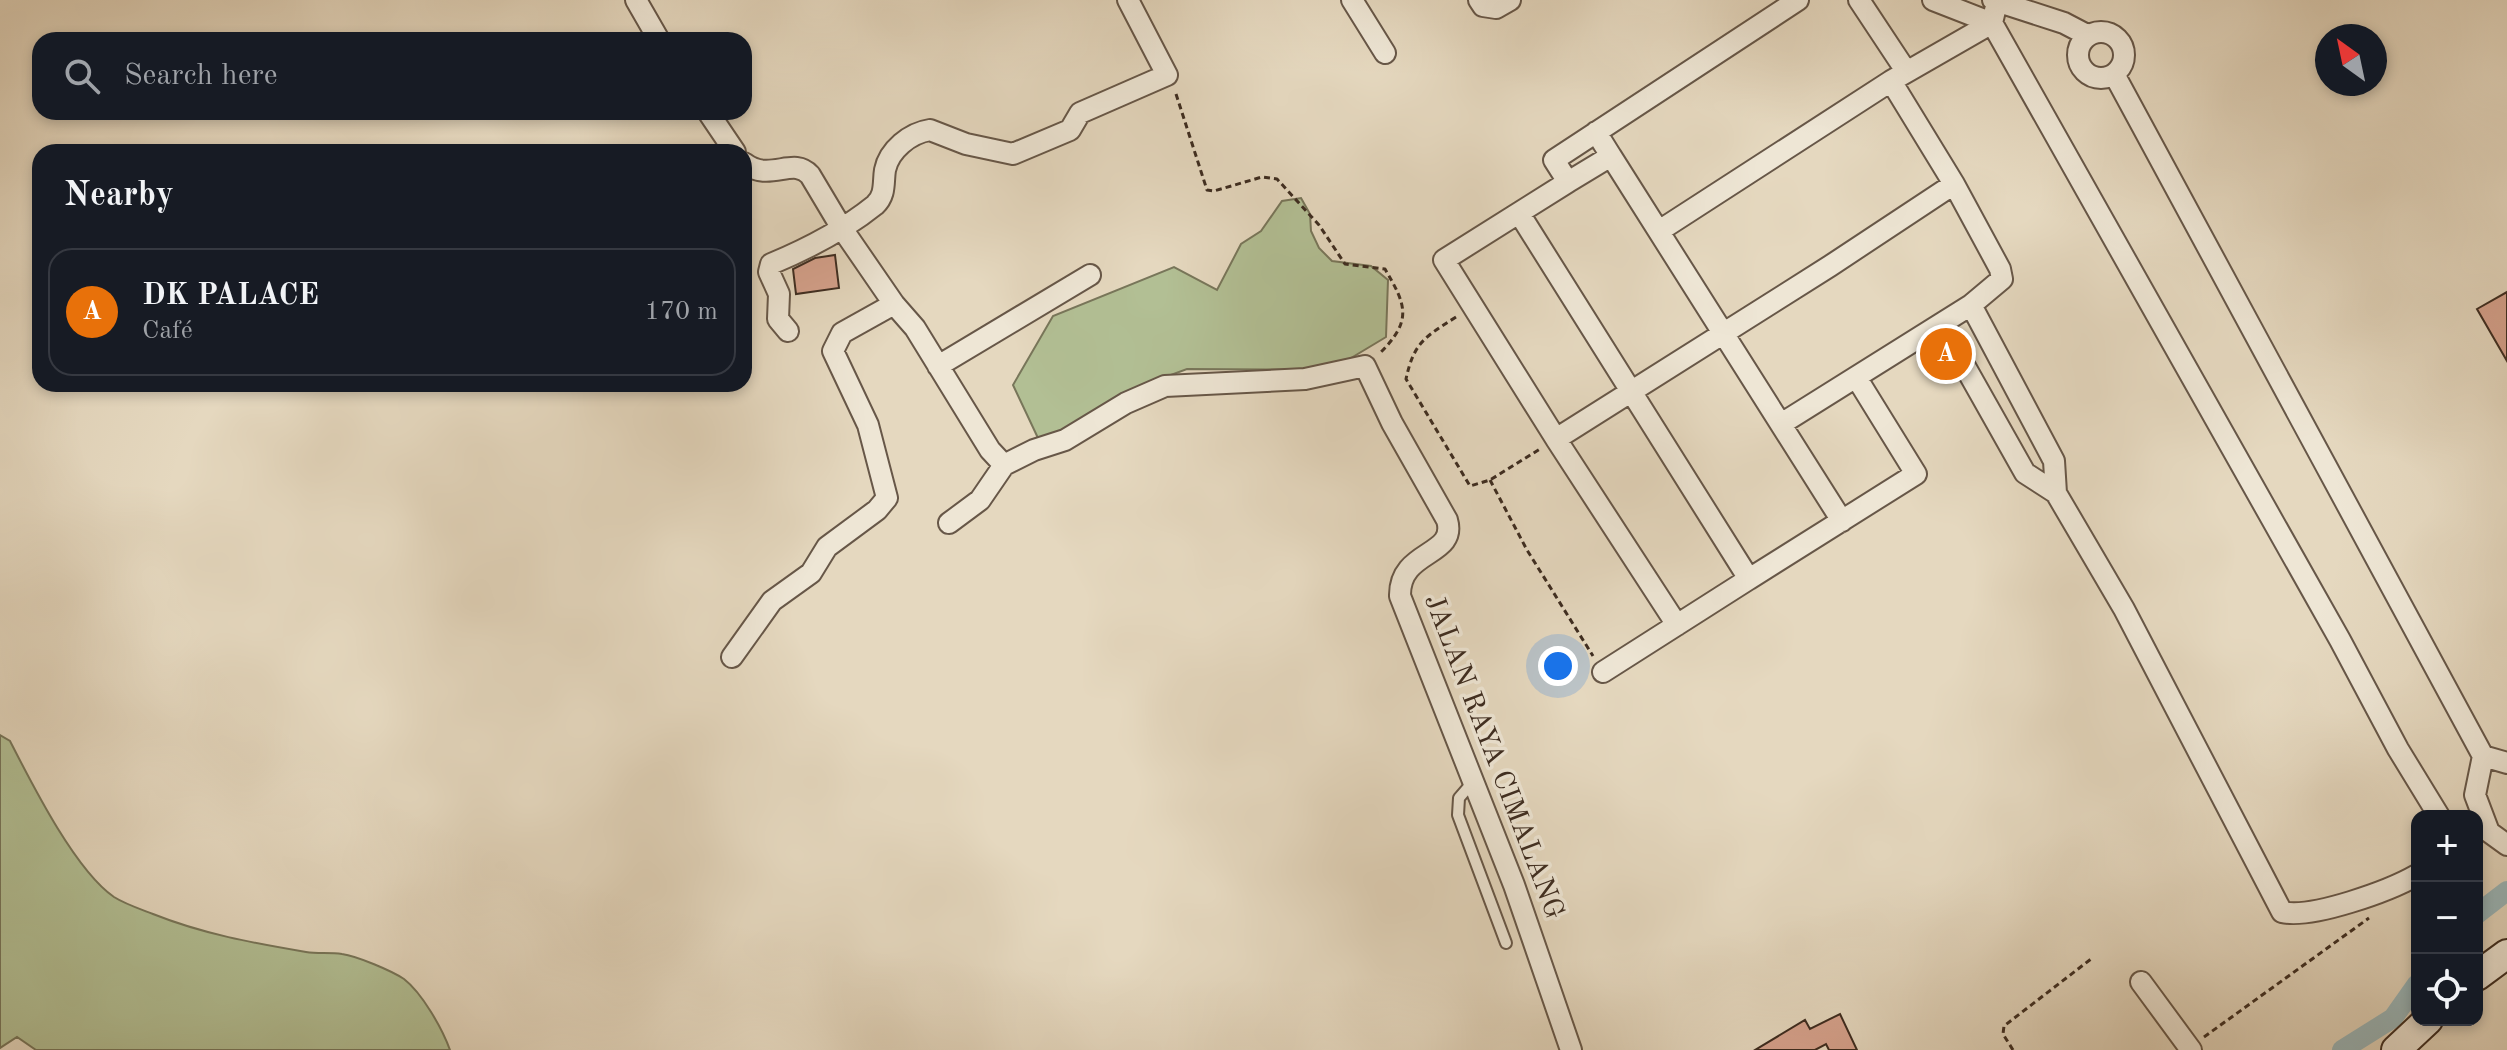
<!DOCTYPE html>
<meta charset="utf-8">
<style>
:root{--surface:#171b24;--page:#242831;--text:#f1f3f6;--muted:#9ea1a6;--line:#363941;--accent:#c59692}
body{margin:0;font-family:"Old Standard TT",serif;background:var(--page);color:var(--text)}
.controls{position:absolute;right:24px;bottom:24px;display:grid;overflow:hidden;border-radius:16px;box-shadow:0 4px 12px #0003}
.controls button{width:72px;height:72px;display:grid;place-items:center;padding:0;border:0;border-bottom:2px solid var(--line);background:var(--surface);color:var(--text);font:40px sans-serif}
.compass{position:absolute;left:2315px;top:24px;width:72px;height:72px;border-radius:50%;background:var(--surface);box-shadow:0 4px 12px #0003;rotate:327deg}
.you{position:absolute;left:1558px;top:666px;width:28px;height:28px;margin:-20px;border:6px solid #fff;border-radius:50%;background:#1a73e8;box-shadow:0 0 0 12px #1a73e833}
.badge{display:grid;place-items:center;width:52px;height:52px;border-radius:50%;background:var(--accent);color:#fff;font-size:26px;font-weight:700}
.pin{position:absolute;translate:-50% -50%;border:4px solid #fff;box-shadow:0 2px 8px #0006}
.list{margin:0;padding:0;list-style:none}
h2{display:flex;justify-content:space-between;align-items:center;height:104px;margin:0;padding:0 32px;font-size:34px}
h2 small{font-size:26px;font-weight:400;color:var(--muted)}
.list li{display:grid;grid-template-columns:52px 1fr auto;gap:24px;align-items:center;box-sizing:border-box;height:128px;margin:0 16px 16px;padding:0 16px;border:2px solid var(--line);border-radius:24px}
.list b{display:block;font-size:30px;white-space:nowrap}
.list p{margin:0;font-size:26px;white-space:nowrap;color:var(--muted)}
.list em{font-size:26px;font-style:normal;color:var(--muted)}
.icon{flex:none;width:44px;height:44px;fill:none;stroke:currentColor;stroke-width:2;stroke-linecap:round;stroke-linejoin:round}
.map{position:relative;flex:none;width:2507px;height:1050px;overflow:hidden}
.search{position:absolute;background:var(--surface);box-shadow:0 4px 12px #0003;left:32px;top:32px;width:720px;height:88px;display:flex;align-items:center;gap:20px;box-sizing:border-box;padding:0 28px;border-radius:24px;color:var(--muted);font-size:30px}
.panel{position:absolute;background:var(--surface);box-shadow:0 4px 12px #0003;left:32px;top:144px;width:720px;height:248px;border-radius:24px}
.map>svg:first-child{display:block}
</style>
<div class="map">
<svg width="2507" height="1050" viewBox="0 0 2507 1050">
<rect width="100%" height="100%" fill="#e5d8bf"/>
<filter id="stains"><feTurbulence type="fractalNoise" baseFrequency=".0025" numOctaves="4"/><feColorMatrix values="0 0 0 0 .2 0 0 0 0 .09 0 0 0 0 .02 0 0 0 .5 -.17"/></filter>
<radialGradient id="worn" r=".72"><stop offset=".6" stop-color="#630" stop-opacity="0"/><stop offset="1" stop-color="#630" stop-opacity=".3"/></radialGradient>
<path fill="#b2bf94" stroke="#78765a" stroke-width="2" d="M 1301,198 L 1310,214 L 1311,231 L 1319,248 L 1332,261 L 1371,266 L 1388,280 L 1386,337 L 1331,370 L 1187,369 L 1133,389 L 1055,441 L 1038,438 L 1013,385 L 1053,316 L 1174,267 L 1217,290 L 1241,244 L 1261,231 L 1282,201 Z
M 0,735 L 10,741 C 32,784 75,870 114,897 C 125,904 140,909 153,914 C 203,934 253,943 306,952 C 318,954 330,952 342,954 C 357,956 392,971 404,979 C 422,993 442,1028 450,1050 L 36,1050 L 17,1037 L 0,1048 Z"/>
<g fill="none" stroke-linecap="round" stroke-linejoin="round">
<path stroke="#9ab8bc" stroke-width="20" d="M 2477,914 L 2507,891
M 2342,1050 L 2393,1018 L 2417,984"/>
</g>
<path fill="#d6a28d" stroke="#3d2c20" stroke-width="2" d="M 835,255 L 839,288 L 796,294 L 793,269 L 815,258 Z
M 2507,292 L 2507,361 L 2477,309 Z
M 1840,1014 L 1857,1050 L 1829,1050 L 1826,1044 L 1815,1050 L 1755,1050 L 1805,1020 L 1810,1029 Z"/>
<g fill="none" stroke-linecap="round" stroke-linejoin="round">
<g stroke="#675748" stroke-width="14">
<path id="service" d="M 1472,783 L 1459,798 L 1458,815 L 1506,943"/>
</g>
<g stroke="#675748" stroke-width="24">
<path id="minor" d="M 636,0 L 659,40
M 1352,0 L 1385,53
M 1479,0 L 1483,6 L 1496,8 L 1510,0
M 1859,0 L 1906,71
M 1933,0 L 1992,23 L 2340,640 L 2398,749 L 2439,816
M 1993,0 L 2064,23 L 2087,35
M2078 55a23 23 0 1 1 46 0a23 23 0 1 1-46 0Z
M 2114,74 L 2483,756 L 2475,795 L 2489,832 L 2507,845
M 1891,81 L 1992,23 L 1997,2
M 708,112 L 735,152
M 1596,132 L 1611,156 L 1568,182 L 1554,160 L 1798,0
M 1611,156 L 1842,521
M 744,163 C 770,183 793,156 810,175 L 841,227 L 894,304 L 915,328 L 990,450 L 1004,465 L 1034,450 L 1065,440 L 1126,403 L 1165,386 L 1305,379 L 1365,366 L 1392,423 L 1447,520 C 1458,557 1399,549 1400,596 L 1514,885 L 1571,1050
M 1568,182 L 1444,260 L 1556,439 L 1830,266 L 1954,184
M 1519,213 L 1749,579 L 1916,474 L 1856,377
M 1659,231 L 1891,81 L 1954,184 L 2000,269 L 2002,279 L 1971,305 L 1781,424
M 1941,324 L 2025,473 L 2056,493 L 2054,461 L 1971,305
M 788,331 L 778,319 L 779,294 L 769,272 L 771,264 C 807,249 844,230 875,205 C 886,195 883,182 885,170 C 889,150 910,133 930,130 L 966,144 L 1013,154 L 1070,130 L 1080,113 L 1167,75 L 1128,0
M 938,366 L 1090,275
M 1556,439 L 1677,625
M 2056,493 L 2124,609 L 2282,912 C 2312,919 2389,891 2417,875
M 949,523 L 980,500 L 1004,465
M 732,657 L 772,601 L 811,573 L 827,547 L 877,510 L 887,498 L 868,425 L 833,351 L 842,333 L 894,304
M 1603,672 L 1749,579
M 2483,756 L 2507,763
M 2141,982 L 2191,1050"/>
</g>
<g stroke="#3d2c20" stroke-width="32">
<path id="secondary" d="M 2477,976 L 2507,954
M 2396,1050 L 2428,1020"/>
</g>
<path stroke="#3d2c20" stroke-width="3" stroke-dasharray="6 4" stroke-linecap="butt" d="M 1176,94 L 1207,190 L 1214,191 L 1262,177 L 1277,179 L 1319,225 L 1345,264 L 1385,269 C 1406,305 1413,320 1380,353
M 1456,317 C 1425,337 1414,342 1406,379 L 1470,486 L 1490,480 L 1540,449
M 1490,480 L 1527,550 L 1593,656
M 2204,1037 L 2369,918
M 2013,1050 L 2003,1034 L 2004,1026 L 2091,959"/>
<use href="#service" stroke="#eee6d5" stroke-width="10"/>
<use href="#minor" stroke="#eee6d5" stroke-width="20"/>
<use href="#secondary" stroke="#eee6d5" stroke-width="28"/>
</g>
<g text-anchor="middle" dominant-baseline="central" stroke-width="7" stroke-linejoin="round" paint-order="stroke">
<g font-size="28" fill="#3d2c20" stroke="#eee6d5">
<text transform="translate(1493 757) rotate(69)">JALAN RAYA CIMALANG</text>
</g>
</g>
<rect width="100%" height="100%" filter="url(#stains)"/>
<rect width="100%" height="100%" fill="url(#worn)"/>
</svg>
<div class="controls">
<button>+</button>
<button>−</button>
<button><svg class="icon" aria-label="locate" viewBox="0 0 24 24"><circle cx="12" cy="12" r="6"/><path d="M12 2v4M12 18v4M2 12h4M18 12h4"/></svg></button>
</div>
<svg class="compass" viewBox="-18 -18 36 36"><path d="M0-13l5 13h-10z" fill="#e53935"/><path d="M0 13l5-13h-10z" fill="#9ea1a6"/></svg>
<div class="you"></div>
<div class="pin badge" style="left:1946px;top:354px;background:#e8710a">A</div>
<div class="search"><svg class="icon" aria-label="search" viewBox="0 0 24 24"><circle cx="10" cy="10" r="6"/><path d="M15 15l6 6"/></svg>Search here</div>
<section class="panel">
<h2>Nearby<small></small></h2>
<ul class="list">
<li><span class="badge" style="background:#e8710a">A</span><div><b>DK PALACE</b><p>Café</p></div><em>170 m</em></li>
</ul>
</section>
</div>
